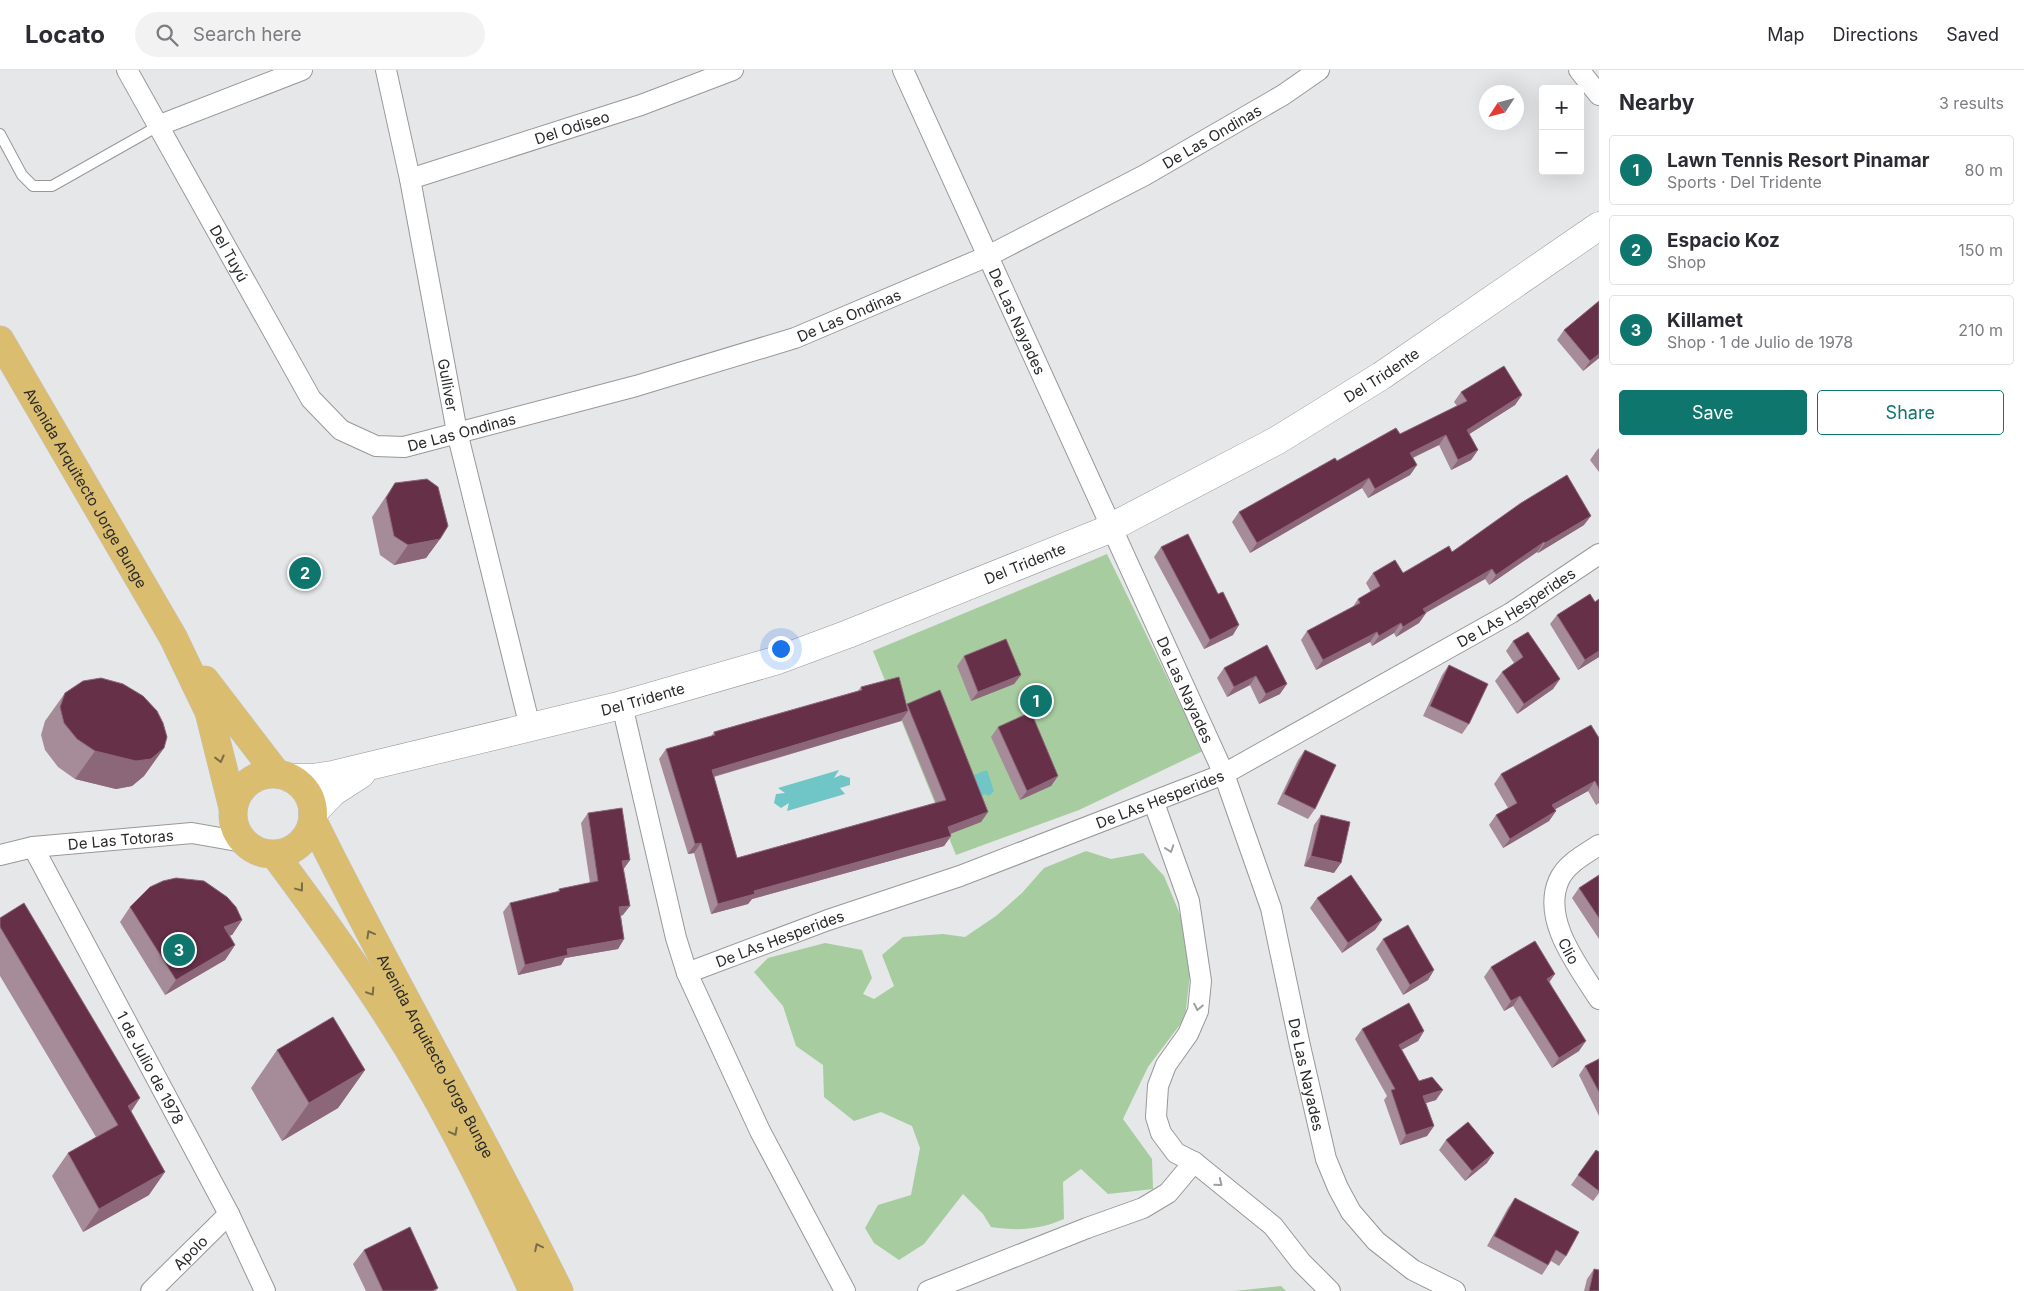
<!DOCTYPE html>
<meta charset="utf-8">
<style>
:root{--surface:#fff;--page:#f2f2f3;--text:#2b2b33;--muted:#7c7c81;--line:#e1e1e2;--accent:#0f766e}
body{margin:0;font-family:Inter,sans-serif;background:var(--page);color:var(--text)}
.controls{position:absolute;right:15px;top:15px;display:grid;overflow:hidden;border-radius:5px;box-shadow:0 5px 20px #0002}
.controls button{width:45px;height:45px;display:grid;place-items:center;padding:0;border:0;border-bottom:1px solid var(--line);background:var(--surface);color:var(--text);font:25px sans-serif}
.compass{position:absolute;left:1479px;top:15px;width:45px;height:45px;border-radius:50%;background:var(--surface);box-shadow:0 5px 20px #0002;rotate:234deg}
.you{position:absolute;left:780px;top:578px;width:18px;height:18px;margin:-12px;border:4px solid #fff;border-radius:50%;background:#1a73e8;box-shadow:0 0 0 8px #1a73e833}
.badge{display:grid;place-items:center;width:32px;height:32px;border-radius:50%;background:var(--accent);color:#fff;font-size:16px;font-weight:700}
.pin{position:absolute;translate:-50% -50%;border:2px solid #fff;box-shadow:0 1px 5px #0006}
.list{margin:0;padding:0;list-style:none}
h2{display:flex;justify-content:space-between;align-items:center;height:65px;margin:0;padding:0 20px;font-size:21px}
h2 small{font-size:16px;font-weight:400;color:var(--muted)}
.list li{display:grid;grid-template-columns:32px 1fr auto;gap:15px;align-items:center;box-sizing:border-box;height:70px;margin:0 10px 10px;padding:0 10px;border:1px solid var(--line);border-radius:5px}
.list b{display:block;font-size:19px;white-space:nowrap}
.list p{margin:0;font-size:16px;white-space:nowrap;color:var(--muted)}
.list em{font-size:16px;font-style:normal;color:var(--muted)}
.actions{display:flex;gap:10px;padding:15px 20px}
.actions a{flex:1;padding:11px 0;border:1px solid var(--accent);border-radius:5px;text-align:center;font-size:18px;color:var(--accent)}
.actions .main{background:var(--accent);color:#fff}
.icon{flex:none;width:28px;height:28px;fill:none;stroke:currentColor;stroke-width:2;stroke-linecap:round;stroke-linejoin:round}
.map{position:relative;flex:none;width:1599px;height:1221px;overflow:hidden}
header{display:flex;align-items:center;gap:30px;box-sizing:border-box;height:70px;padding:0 25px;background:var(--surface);border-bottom:1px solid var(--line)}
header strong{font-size:24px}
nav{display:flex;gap:28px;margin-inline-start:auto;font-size:18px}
.search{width:350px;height:45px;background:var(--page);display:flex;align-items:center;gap:12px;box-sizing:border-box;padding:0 18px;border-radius:28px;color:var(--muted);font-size:19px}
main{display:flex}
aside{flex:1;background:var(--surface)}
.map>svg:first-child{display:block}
</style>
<header>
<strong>Locato</strong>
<div class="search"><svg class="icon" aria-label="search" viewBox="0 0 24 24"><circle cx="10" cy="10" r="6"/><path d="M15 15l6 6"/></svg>Search here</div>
<nav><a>Map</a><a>Directions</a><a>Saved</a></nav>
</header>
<main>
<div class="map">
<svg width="1599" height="1221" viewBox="0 0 1599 1221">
<rect width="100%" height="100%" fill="#e6e7e9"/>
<path fill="#a7cc9f" d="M 1107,484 L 1203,681 L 1079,740 L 956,785 L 873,581 Z
M 1086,781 L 1111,789 L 1143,783 L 1164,806 L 1184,854 L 1190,905 L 1185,948 L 1148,997 L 1123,1049 L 1152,1089 L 1153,1119 L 1108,1124 L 1081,1099 L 1063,1112 L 1064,1149 C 1038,1160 1019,1161 991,1157 L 983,1144 L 963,1124 L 924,1174 L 899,1190 L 874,1173 L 865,1158 L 878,1135 L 911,1125 L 920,1078 L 912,1056 L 881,1042 L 854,1051 L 824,1027 L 823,995 L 796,976 L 783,936 L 754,902 L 768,888 L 825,873 L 862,880 L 872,908 L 863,924 L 874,929 L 894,916 L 882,885 L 903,867 L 943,864 L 965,867 L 996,846 L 1022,823 L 1044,798 Z
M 1281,1216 L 1286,1221 L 1234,1221 Z"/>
<path fill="#70c6c6" d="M 839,700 L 834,708 L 841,705 L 850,708 L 850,715 L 840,718 L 845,724 L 787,741 L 789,733 L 781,738 L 774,733 L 776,724 L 785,723 L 778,718 Z
M 987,700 L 994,721 L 989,726 L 985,724 L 981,726 L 974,705 Z"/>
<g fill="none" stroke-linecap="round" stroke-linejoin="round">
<g stroke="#98989b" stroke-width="12">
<path id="lane" d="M 0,64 L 22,105 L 33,116 L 52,116 L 160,55"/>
</g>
<g stroke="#98989b" stroke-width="22">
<g id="street">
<path id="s1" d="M 127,0 L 311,329 L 341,360 L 376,376 L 404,377 L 636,316 L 795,268 L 988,186 L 1145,105 L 1283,25 L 1319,0"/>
<path id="s2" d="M 386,0 L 410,109 L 457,362 L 530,657"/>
<path id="s3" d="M 903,0 L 1224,704 L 1271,838 L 1300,976 L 1326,1089 L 1338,1118 L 1351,1142 L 1376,1171 L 1413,1200 L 1455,1221"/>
<path d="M 1579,0 L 1599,25"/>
<path d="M 160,55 L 302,0"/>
<path id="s4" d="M 410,109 L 641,35 L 733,0"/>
<path d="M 622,635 L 676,868 L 687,903 L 760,1061 L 845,1221"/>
<path d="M 1154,733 L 1189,831 L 1201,911 L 1198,941 L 1188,964 L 1166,995 L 1158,1016 L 1156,1047 L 1161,1063 L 1176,1083 L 1194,1092 L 1273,1156 L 1301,1192 L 1330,1221"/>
<path id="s5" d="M 1599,775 C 1585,784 1566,794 1559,810 C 1541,850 1579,897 1599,929"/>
<path id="s6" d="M 33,777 L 229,1144 L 265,1221"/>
<path id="s7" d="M 0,785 L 33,777 L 192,763 L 243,772"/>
<path id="s8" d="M 687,903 L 828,850 L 960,806 L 1224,704 L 1511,543 L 1599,484"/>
<path id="s9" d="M 151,1221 L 229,1144"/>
<path d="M 928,1221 L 1087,1158 L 1143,1138 L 1168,1123 L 1194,1092"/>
</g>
</g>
<g stroke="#98989b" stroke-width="29">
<g id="secondary">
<path id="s10" d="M 290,708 L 312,708 L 332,705 L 622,635 L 778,590 L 848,564 L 1102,462 L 1276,371 L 1381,306 L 1599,156"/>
<path d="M 313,743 L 333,722 L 361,704"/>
</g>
</g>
<g stroke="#c3c3c4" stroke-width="29">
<g id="primary">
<path id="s11" d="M 0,270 L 173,567 L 209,642 L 233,738"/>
<path d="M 205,610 L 277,704"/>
<circle cx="273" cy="744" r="40"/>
<path id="s12" d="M 313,751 C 391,910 481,1062 559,1221"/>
<path d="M 275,785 C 322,848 368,912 408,978 C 455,1056 495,1139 533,1221"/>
</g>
</g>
<use href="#lane" stroke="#fff" stroke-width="10"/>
<use href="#street" stroke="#fff" stroke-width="20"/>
<use href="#secondary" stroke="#fff" stroke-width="28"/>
<use href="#primary" stroke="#dbbd6f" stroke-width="28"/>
</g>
<path fill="#a68c99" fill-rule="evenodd" d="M 1564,260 L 1599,288 L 1583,301 L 1557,270 Z
M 1461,322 L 1522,325 L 1515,335 L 1469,364 L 1478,380 L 1471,390 L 1451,400 L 1439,375 L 1413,388 L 1417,395 L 1410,405 L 1368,428 L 1362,418 L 1250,483 L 1232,452 L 1239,442 L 1337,391 L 1400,364 L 1457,336 L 1454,332 Z
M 1599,378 L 1599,402 L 1590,390 L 1597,380 Z
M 395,413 L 440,469 L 426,488 L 394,495 L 380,485 L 372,447 Z
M 1584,455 L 1538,483 L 1537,482 L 1489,515 L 1485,509 L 1426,543 L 1419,553 L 1396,567 L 1394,563 L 1372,576 L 1370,572 L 1316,600 L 1301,570 L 1307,561 L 1352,538 L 1358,529 L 1371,522 L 1366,513 L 1373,503 L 1403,503 L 1452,482 Z
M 1161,477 L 1233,565 L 1204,579 L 1154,487 Z
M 1599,529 L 1599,587 L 1578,600 L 1550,554 L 1557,545 L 1595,532 Z
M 1513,571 L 1560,609 L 1553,619 L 1517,644 L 1495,611 L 1502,602 L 1514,593 L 1506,581 Z
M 1267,575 L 1280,624 L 1259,634 L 1250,615 L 1227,627 L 1217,608 L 1224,598 Z
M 964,586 L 1021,605 L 1014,614 L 971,631 L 957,596 Z
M 1449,595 L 1469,654 L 1462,664 L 1423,646 L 1442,605 Z
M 861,617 L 906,635 L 907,634 L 988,742 L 981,752 L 950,764 L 951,766 L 944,776 L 752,829 L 748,834 L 711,844 L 694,783 L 688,784 L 659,689 L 666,679 L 711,667 L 714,662 L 858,621 ZM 902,650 L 936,733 L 737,788 L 714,707 L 901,651 Z
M 65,623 L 164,678 L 144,706 L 132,716 L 116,719 L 75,709 L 58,697 L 45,680 L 41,665 L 45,651 Z
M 998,657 L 1058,706 L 1051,716 L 1020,730 L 991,667 Z
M 1599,668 L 1599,733 L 1596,735 L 1588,721 L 1555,739 L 1556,741 L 1549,751 L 1503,778 L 1489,755 L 1496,745 L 1508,738 L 1494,714 L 1501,704 Z
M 1305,680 L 1315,739 L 1308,749 L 1277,734 L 1298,690 Z
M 588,743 L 630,790 L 623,799 L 623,845 L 621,846 L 624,869 L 618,879 L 565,888 L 561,895 L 518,905 L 503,842 L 510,833 L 557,822 L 559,819 L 590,813 L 581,753 Z
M 1321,745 L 1334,803 L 1304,796 L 1314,755 Z
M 1599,805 L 1599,869 L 1572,828 L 1579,818 Z
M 1317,828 L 1382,850 L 1375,860 L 1342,883 L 1310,838 Z
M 130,837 L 242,850 L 232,865 L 230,865 L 235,875 L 225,890 L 165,925 L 120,852 Z
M 0,848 L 131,1042 L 149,1125 L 83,1162 L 52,1106 L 68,1083 L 96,1067 L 0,906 Z
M 1383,869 L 1434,900 L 1428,910 L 1403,925 L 1376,879 Z
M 1491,897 L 1550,912 L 1579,981 L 1552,998 L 1513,936 L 1504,941 L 1484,907 Z
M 1362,959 L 1424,961 L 1418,971 L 1401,980 L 1419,1011 L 1436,1030 L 1426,1033 L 1434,1056 L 1427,1066 L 1400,1075 L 1384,1030 L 1387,1026 L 1355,969 Z
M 277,980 L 365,1000 L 338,1038 L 282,1071 L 251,1018 Z
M 1599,989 L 1599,1046 L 1579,1005 L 1585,996 Z
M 1446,1070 L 1487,1093 L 1465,1111 L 1439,1080 Z
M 1599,1082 L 1599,1123 L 1593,1131 L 1571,1115 L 1578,1105 Z
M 1515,1128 L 1566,1186 L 1559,1196 L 1551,1191 L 1542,1205 L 1487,1176 L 1508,1138 Z
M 364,1180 L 438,1218 L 436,1221 L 366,1221 L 353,1194 Z
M 1594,1199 L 1599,1221 L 1584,1221 L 1587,1209 Z"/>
<path fill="#8c6779" d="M 1599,284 L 1599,288 L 1583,301 L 1590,291 Z
M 1522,325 L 1515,335 L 1460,370 L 1467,360 Z
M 1446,365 L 1439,375 L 1403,392 L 1410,383 Z
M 1478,380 L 1471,390 L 1451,400 L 1458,390 Z
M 1417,395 L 1410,405 L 1368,428 L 1375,419 Z
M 1369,408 L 1362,418 L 1250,483 L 1257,473 Z
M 1591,446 L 1584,455 L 1538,483 L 1545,473 Z
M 440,469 L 426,488 L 394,495 L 408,475 Z
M 1544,472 L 1537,482 L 1489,515 L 1496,505 Z
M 1492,499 L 1485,509 L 1416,548 L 1423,539 Z
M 1426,543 L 1419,553 L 1396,567 L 1403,557 Z
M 1401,553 L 1394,563 L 1372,576 L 1379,566 Z
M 1239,555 L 1233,565 L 1204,579 L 1210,570 Z
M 1377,562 L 1370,572 L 1316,600 L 1323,590 Z
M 1599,581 L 1599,587 L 1578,600 L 1585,590 Z
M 1021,605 L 1014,614 L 971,631 L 978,622 Z
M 1256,606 L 1250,615 L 1227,627 L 1234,617 Z
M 1560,609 L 1553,619 L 1517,644 L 1524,634 Z
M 1287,614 L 1280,624 L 1259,634 L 1266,624 Z
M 908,641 L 901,651 L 705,709 L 712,700 Z
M 164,678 L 144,706 L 132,716 L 116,719 L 75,709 L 95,681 Z
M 1058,706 L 1051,716 L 1020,730 L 1027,721 Z
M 1595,711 L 1588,721 L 1545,745 L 1552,735 Z
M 1556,741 L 1549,751 L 1503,778 L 1510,769 Z
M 988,742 L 981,752 L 942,767 L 948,757 Z
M 951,766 L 944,776 L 752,829 L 748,834 L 711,844 L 718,834 L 754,821 Z
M 701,773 L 694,783 L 688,784 L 695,774 Z
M 1311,786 L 1341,793 L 1334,803 L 1304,796 Z
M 630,790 L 623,800 L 622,791 Z
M 630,836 L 623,845 L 612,847 L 619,837 Z
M 242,850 L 232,865 L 214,871 L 224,857 Z
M 1382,850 L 1375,860 L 1342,883 L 1348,873 Z
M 624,869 L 618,879 L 565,888 L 561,895 L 518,905 L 525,895 L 567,879 Z
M 235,875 L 225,890 L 165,925 L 176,910 Z
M 1434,900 L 1428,910 L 1403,925 L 1410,915 Z
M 1555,904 L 1548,914 L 1547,909 Z
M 1520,926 L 1513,936 L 1504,941 L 1511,931 Z
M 1424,961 L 1418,971 L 1392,985 L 1399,975 Z
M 1586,971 L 1579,981 L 1552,998 L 1559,988 Z
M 365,1000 L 338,1038 L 282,1071 L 309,1033 Z
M 1443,1020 L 1436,1030 L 1416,1036 L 1423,1026 Z
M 140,1028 L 125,1051 L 128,1036 Z
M 1434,1056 L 1427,1066 L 1400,1075 L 1406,1065 Z
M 1494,1083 L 1487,1093 L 1465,1111 L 1472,1101 Z
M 165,1102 L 149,1125 L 83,1162 L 99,1139 Z"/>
<path fill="#663049" stroke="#8c6779" d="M 1599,231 L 1599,284 L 1590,291 L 1564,260 Z
M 1504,296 L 1522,325 L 1467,360 L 1478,380 L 1458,390 L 1446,365 L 1410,383 L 1417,395 L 1375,419 L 1369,408 L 1257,473 L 1239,442 L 1335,388 L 1337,391 L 1396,358 L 1400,364 L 1467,331 L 1461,322 Z
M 1567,405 L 1591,446 L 1545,473 L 1544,472 L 1496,505 L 1492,499 L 1423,539 L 1426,543 L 1403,557 L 1401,553 L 1379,566 L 1377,562 L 1323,590 L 1307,561 L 1360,533 L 1358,529 L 1380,516 L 1373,503 L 1395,490 L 1403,503 L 1449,476 L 1452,482 L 1521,433 Z
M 427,409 L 438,417 L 448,456 L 440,469 L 408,475 L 394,466 L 386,428 L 395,413 Z
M 1188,464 L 1218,524 L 1223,522 L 1239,555 L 1210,570 L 1161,477 Z
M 1590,524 L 1595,532 L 1599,529 L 1599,581 L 1585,590 L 1557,545 Z
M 1528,562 L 1560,609 L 1524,634 L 1502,602 L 1523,587 L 1513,571 Z
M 1006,569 L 1021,605 L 978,622 L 964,586 Z
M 1267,575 L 1287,614 L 1266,624 L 1256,606 L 1234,617 L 1224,598 Z
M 1449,595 L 1488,614 L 1469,654 L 1430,636 Z
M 899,607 L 908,641 L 712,700 L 737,788 L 946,730 L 907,634 L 940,620 L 988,742 L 948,757 L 951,766 L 754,821 L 755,824 L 718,834 L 701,773 L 695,774 L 666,679 L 715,665 L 714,662 L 862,620 L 861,617 Z
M 101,608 L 123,614 L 143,626 L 157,641 L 163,653 L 167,667 L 164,678 L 151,689 L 136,691 L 95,681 L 77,669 L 64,653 L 60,637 L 65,623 L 83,611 Z
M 1031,642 L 1058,706 L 1027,721 L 998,657 Z
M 1591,655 L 1599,668 L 1599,719 L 1595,711 L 1552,735 L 1556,741 L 1510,769 L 1496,745 L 1517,733 L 1501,704 Z
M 1305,680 L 1336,695 L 1315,739 L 1284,724 Z
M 622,738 L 630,790 L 622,791 L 630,836 L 619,837 L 624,869 L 567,879 L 568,885 L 525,895 L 510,833 L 560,821 L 559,819 L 598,811 L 588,743 Z
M 1321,745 L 1350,752 L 1341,793 L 1311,786 Z
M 1351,805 L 1382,850 L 1348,873 L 1317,828 Z
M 1599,805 L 1599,848 L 1579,818 Z
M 176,808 L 204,811 L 227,827 L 236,837 L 242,850 L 224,857 L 235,875 L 176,910 L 130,837 L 150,817 L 163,811 Z
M 24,833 L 140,1028 L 128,1036 L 165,1102 L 99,1139 L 68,1083 L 118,1055 L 0,857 L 0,848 Z
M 1408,855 L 1434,900 L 1410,915 L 1383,869 Z
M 1535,871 L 1555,904 L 1547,909 L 1586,971 L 1559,988 L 1520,926 L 1511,931 L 1491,897 Z
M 1409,933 L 1424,961 L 1399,975 L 1419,1011 L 1432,1007 L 1443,1020 L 1423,1026 L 1434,1056 L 1406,1065 L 1391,1020 L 1395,1019 L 1362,959 Z
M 333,947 L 365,1000 L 309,1033 L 277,980 Z
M 1599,989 L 1599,1022 L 1585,996 Z
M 1468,1052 L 1494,1083 L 1472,1101 L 1446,1070 Z
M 1596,1080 L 1599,1082 L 1599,1121 L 1578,1105 Z
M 1515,1128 L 1579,1162 L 1566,1186 L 1556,1180 L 1548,1195 L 1494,1166 Z
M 410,1157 L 438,1218 L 432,1221 L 383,1221 L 364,1180 Z
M 1594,1199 L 1599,1200 L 1599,1221 L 1589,1221 Z"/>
<defs><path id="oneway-chevron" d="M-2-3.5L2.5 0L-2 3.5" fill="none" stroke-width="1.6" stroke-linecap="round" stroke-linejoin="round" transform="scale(1.25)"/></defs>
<g stroke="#7a6c4a">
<use href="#oneway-chevron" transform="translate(220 689) rotate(76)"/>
<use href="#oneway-chevron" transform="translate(300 818) rotate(53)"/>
<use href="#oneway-chevron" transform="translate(370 864) rotate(-119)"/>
<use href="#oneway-chevron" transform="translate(371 922) rotate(57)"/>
<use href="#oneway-chevron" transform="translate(454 1062) rotate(62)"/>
<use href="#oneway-chevron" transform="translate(538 1177) rotate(-116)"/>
</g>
<g stroke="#9f9fa0">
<use href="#oneway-chevron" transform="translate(1170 779) rotate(71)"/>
<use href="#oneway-chevron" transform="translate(1198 937) rotate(101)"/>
<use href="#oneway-chevron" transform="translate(1219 1113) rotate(39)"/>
</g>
<g text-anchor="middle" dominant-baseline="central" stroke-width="5" stroke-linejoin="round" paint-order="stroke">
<g font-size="15" fill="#2a2a2b" stroke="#fff">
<text stroke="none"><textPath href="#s4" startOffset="170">Del Odiseo</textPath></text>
<text stroke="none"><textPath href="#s1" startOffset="1356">De Las Ondinas</textPath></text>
<text stroke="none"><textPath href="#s1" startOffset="210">Del Tuyú</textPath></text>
<text stroke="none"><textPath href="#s1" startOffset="951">De Las Ondinas</textPath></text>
<text stroke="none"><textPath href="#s3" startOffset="276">De Las Nayades</textPath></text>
<text stroke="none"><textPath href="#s10" startOffset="1172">Del Tridente</textPath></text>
<text stroke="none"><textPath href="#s2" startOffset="321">Gulliver</textPath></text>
<text stroke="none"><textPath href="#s1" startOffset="546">De Las Ondinas</textPath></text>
<text stroke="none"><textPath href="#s11" startOffset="171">Avenida Arquitecto Jorge Bunge</textPath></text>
<text stroke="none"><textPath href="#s10" startOffset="768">Del Tridente</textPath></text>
<text stroke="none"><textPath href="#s8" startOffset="909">De LAs Hesperides</textPath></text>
<text stroke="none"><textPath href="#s3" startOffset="681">De Las Nayades</textPath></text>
<text stroke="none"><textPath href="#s10" startOffset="362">Del Tridente</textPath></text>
<text stroke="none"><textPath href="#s8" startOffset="504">De LAs Hesperides</textPath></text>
<text stroke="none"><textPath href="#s7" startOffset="122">De Las Totoras</textPath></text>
<text stroke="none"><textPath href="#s8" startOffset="99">De LAs Hesperides</textPath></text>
<text stroke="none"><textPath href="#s5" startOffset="128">Clio</textPath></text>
<text stroke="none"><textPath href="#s12" startOffset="265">Avenida Arquitecto Jorge Bunge</textPath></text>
<text stroke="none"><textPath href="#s6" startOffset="250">1 de Julio de 1978</textPath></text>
<text stroke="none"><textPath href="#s3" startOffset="1086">De Las Nayades</textPath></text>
<text stroke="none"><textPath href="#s9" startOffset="55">Apolo</textPath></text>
</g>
</g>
</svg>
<div class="controls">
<button>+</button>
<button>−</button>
</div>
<svg class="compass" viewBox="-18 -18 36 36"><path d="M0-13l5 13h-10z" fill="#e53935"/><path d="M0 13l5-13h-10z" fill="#7c7c81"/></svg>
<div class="you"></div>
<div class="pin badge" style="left:1036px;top:631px">1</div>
<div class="pin badge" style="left:305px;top:503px">2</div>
<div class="pin badge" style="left:179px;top:880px">3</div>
</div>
<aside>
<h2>Nearby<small>3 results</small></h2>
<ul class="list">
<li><span class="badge">1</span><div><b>Lawn Tennis Resort Pinamar</b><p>Sports · Del Tridente</p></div><em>80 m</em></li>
<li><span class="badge">2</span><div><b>Espacio Koz</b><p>Shop</p></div><em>150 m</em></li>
<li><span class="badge">3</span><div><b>Killamet</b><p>Shop · 1 de Julio de 1978</p></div><em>210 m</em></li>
</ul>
<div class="actions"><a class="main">Save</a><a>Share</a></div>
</aside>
</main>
